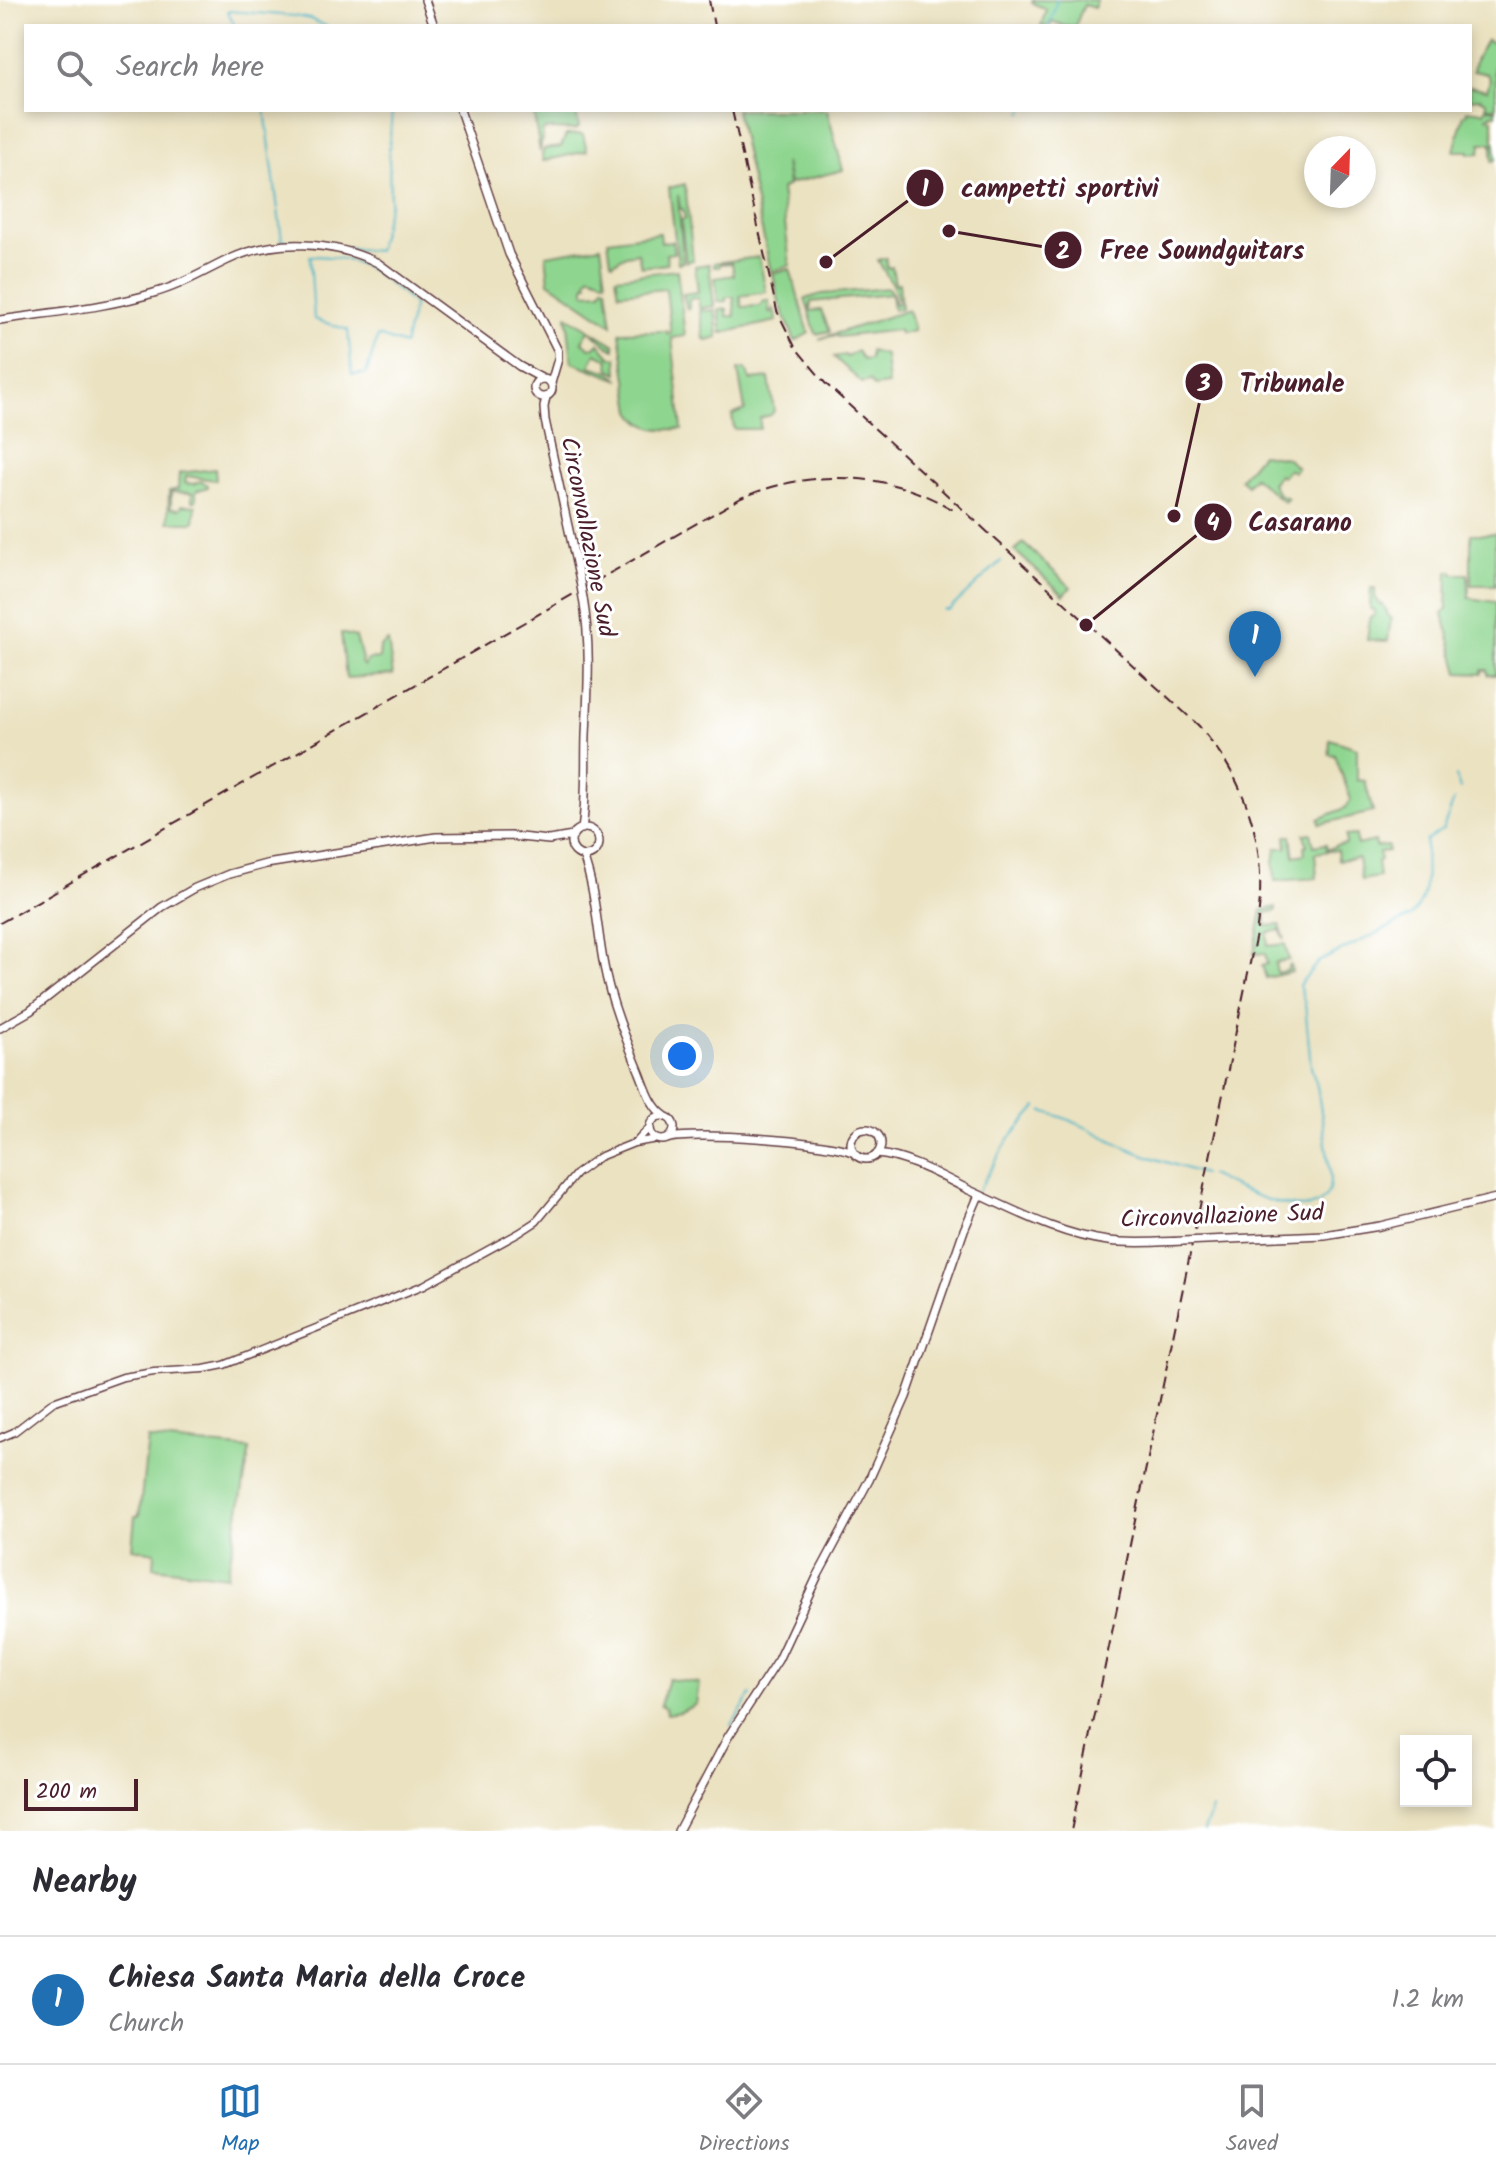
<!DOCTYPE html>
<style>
:root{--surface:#fff;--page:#f2f2f3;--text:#2b2b33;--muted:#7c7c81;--line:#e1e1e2;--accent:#1f6fb2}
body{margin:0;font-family:Kalam,sans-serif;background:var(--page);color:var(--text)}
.controls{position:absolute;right:24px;bottom:24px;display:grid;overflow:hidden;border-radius:0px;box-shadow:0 4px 12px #0003}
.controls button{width:72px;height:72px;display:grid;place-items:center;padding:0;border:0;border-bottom:2px solid var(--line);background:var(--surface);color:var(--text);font:40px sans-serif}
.compass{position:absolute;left:1304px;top:136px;width:72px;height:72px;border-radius:50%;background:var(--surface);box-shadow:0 4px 12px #0003;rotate:23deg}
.scale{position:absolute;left:24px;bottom:20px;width:114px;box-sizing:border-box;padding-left:8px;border:4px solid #4a1f2b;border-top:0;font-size:22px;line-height:28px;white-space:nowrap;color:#4a1f2b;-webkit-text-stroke:6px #fff;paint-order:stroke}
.you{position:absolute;left:682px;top:1056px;width:28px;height:28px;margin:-20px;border:6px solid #fff;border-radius:50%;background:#1a73e8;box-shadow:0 0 0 12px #1a73e833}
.badge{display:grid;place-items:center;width:52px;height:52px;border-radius:50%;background:var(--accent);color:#fff;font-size:26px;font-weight:700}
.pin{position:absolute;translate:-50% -66px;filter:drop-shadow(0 2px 4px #0008)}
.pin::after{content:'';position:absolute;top:42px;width:28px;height:24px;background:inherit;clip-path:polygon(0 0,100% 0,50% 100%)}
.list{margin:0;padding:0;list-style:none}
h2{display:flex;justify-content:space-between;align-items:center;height:104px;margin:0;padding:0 32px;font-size:34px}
h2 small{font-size:26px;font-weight:400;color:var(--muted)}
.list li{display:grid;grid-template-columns:52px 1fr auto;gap:24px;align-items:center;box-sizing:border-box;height:128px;padding:0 32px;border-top:2px solid var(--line)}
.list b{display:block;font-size:30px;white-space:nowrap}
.list p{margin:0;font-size:26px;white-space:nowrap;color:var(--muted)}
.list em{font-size:26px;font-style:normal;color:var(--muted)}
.icon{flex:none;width:44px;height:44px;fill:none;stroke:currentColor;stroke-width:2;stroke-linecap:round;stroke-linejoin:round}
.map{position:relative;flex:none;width:1496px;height:1831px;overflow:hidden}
.search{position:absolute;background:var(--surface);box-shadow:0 4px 12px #0003;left:24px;right:24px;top:24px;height:88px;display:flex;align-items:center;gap:20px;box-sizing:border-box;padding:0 28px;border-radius:0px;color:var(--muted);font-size:30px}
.sheet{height:232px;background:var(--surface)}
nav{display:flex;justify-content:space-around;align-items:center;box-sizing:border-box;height:112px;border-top:2px solid var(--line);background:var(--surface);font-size:22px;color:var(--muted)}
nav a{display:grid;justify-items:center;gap:4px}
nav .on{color:var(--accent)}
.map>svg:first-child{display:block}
</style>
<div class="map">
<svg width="1496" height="1831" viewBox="0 0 1496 1831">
<rect width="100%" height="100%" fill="#fff"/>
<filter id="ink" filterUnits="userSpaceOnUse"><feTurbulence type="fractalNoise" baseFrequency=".0125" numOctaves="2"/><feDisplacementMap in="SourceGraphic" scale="16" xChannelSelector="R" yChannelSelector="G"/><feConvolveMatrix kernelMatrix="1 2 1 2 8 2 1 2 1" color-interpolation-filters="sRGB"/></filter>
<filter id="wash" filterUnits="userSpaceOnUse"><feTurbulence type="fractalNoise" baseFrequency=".006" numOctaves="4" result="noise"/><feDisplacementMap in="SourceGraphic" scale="32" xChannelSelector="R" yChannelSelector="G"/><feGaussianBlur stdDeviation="1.8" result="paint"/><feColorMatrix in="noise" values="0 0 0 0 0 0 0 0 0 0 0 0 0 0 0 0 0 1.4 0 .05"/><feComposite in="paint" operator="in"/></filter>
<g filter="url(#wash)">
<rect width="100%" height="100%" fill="#ebe2c1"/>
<path fill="#8ed58f" stroke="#6c7a5d" stroke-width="2" d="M 1033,0 L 1097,0 L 1094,8 L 1084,5 L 1075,26 L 1064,26 L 1052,21 L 1050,26 L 1041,26 L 1046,9 L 1032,3 Z
M 1486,40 L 1496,44 L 1494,74 L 1496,75 L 1496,108 L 1486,106 L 1486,101 L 1480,98 L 1470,99 L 1470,86 L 1487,90 L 1490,80 L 1487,74 L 1473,71 L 1475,60 Z
M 1486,108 L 1496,109 L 1496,114 L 1491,114 L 1491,116 L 1486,117 L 1493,119 C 1492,135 1496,146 1496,160 L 1492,161 L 1492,143 L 1481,143 L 1480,153 L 1469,154 L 1469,151 L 1454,151 L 1464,114 L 1466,114 L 1467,110 L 1484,112 Z
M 736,110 L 827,110 L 843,170 L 789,184 L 785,162 L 788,186 L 781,189 L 790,265 L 771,272 Z
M 576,113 L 579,126 L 577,129 C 565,131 555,127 543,130 L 540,152 L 534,115 Z
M 580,134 L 583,135 L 587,151 L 543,161 L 542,155 L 544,149 L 561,147 L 566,135 Z
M 685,184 L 693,260 L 686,262 L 681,220 L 685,219 L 683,209 L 680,209 L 678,195 L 683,262 L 678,263 L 669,188 Z
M 660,233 L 661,242 L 672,241 L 674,253 L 666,254 L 667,264 L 641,267 L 638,253 L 626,255 L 613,263 L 611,262 L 608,240 Z
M 601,246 L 606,281 L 590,275 L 587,280 L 588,284 L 585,284 L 585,293 L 601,292 L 604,286 L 607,287 L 612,325 L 549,282 L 546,255 Z
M 759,257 L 766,292 L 740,296 L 742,307 L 760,306 L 765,300 L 769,300 L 769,313 L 772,313 L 773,307 L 777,321 L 722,333 L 719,310 L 727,309 L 727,316 L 735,316 L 734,297 L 726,297 L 726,301 L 718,302 L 715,278 L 734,275 L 732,263 L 721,264 L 719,267 L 714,267 L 714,263 Z
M 886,258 L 887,268 L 892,267 L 895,284 L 899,283 L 901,308 L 893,310 L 891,294 L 811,302 L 810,311 L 821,310 L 830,331 L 816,334 L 805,299 L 822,294 L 888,288 L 893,295 L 895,304 L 899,303 C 896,287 885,274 878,260 Z
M 709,264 L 714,306 L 702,308 L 703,311 L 715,310 L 718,338 L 707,341 L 707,339 L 704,339 L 698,298 L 689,299 L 689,308 L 687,309 L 683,294 L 698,292 L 695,266 Z
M 790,269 L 809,333 L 795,341 L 779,302 L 773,274 Z
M 677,270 L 685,336 L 672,338 L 682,429 C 661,430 644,431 632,411 L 620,334 L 621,332 L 667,331 L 668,334 L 671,334 L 666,289 L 619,293 L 616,277 Z
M 908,310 L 914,331 L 900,334 L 899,330 L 838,337 L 836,335 L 819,339 Z
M 567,316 L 615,345 L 615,349 C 605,347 599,336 589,330 L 582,341 L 590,348 L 595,347 L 599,343 L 610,356 L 617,358 L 618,373 L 610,369 L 608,359 L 596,353 L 590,366 L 610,372 L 620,380 L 572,362 Z
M 857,351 L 863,360 L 870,359 L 870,351 L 885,355 L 888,385 L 874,387 L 870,381 L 862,383 L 834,357 L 845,355 L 847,357 Z
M 746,369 L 750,380 L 769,378 L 774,411 L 771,415 L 760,418 L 760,429 L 734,429 L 732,415 L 745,410 L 738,370 Z
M 1261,454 L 1287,458 L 1297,468 L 1293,472 L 1289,469 L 1282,477 L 1279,475 L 1272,483 L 1278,494 L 1288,498 L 1284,502 L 1254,477 L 1247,485 L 1240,479 Z
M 215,469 L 216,480 L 186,476 L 185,483 L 194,484 L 201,481 L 208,485 L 208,487 L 196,491 L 196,501 L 192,501 L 192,493 L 171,492 L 171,508 L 180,509 L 182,505 L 196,506 L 194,522 L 168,522 L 169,491 L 178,489 L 179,473 Z
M 1471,534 L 1495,534 L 1495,585 L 1471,585 Z
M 1023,543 L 1071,587 L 1064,595 L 1015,551 Z
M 1448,571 L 1453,571 L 1453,574 L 1468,574 L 1469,598 L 1496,602 L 1496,675 L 1488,675 L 1487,670 L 1482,670 L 1482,674 L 1459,673 L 1443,614 L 1447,609 Z
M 1371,588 L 1375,588 L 1375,597 L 1380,604 L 1383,604 L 1389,617 L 1391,618 L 1388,641 L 1367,640 L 1370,617 L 1374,616 L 1375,610 L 1370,609 Z
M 341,633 L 356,637 L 362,659 L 361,663 L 364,666 L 367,660 L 379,659 L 380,647 L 388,641 L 393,675 L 346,678 Z
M 1330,739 L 1357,748 L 1357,780 L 1365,781 L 1373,812 L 1320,824 L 1319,819 L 1345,808 L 1351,800 L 1335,755 L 1329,754 Z
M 1311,833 L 1314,846 L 1326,844 L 1327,850 L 1337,845 L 1346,844 L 1346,836 L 1356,835 L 1357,845 L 1375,841 L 1376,847 L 1388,846 L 1388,851 L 1379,852 L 1380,860 L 1377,861 L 1379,877 L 1361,880 L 1358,858 L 1338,860 L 1337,850 L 1315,853 L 1317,878 L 1275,881 L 1274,863 L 1276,848 L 1287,848 L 1286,836 L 1291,836 L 1294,856 L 1305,854 L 1304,846 L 1307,845 L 1304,834 Z
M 1276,907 L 1276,911 L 1265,913 L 1266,926 L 1280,925 L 1285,940 L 1280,930 L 1267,933 L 1268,946 L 1285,944 L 1289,960 L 1275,963 L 1277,973 L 1288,970 L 1288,966 L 1290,965 L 1292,972 L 1266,978 L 1262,965 L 1267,963 L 1265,953 L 1254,954 L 1262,910 Z
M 148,1439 L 250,1449 L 227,1576 L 154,1567 L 155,1552 L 132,1548 L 135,1516 L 139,1516 Z
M 668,1679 L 699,1683 L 696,1704 L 681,1712 L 667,1714 L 665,1708 L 660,1705 Z"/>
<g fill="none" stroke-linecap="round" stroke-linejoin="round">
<path stroke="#4ab5c8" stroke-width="2" d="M 228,11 L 294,16 L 310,19 L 326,26
M 228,12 L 235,26
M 1049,26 L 1057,0
M 265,110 L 282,240 L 296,242
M 1022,113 L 1024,110
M 346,248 L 377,251 L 390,201 L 389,151 L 392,110
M 310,256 C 363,256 377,272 414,305 L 404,345 L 378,336 L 366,374 L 352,374 L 348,330 L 314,319 Z
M 944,610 L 949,610 L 1001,561
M 1456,776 L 1460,789
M 1043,1111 C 1070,1119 1088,1128 1113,1141 C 1141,1156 1173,1164 1203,1174
M 1209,1175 C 1232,1185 1301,1222 1323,1200 C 1331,1192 1330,1181 1330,1170 L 1317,1086 L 1311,1067 L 1305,1004 L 1299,985 L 1318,962 L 1410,917 C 1433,894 1423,870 1426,841 L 1443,829 L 1454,800
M 978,1191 L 1009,1139 L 1037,1107
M 731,1726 L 751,1695
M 1204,1831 L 1212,1809"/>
</g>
</g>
<g filter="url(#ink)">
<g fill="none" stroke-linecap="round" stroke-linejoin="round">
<g stroke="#623c42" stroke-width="9">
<path id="secondary" d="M 638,1140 L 649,1128
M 0,1438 L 14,1432 L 53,1402 L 123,1377 L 154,1372 L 204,1369 L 224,1365 L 424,1285 L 519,1233 L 536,1222 L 576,1174 L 599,1157 L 634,1143 L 657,1139"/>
</g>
<g stroke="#623c42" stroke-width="10">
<path id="primary" d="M 425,0 L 434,26
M 460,110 L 509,254 L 558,351 L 558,359 L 551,383
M 0,320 C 52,312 106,308 157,292 C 183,285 206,270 230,259 C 275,238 333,241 378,263 L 519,366 L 543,379
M534 388a9 9 0 1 1 18 0a9 9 0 1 1-18 0Z
M 546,397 L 544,407 L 545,420 L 580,581
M571 842a14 14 0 1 1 28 0a14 14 0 1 1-28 0Z
M 582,829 C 587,798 585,767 586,735 C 588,689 591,644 583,598
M 583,856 C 596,891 597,930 604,966 C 611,1003 626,1039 640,1073 C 646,1088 651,1107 665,1116
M 0,1028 L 30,1011 L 162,907 L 195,888 L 229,874 L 266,864 L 436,837 L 510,836 L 549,840 L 573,836
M650 1128a12 12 0 1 1 24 0a12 12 0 1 1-24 0Z
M851 1144a15 15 0 1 1 30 0a15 15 0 1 1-30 0Z
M 667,1139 C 689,1131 831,1141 852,1152
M 877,1154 C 909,1157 941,1176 969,1190 C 1014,1210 1059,1235 1108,1241 C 1133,1244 1158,1242 1183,1241
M 1277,1237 L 1324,1235 L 1380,1226 L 1496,1198
M 678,1831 L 728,1737 L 778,1660 L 817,1577 L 869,1480 L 906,1397 L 964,1230 L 979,1195"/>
</g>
<use href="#secondary" stroke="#fff" stroke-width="6"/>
<use href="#primary" stroke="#fff" stroke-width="7"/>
<path stroke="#4a1f2b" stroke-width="2" stroke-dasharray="12 6" stroke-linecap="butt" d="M 709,0 L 714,26
M 732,110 L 777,311 L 795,347 L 825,383 L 1198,725 C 1253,788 1270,857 1255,939 L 1071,1831
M 0,923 L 741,498 C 811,468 890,471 955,511"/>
<g stroke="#623c42" stroke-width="10" stroke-linecap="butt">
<path id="primary-bridge" d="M 580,581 L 583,598
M 1183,1241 L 1277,1237"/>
</g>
<use href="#primary-bridge" stroke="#fff" stroke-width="7"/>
</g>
</g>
<g text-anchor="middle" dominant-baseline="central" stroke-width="6" stroke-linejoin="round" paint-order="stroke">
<g font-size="24" fill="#4a1f2b" stroke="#fff">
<text transform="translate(587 537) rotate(79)">Circonvallazione Sud</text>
<text transform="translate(1222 1217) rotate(-2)">Circonvallazione Sud</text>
</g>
</g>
<path fill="none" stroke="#4a1f2b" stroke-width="3" d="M826 262L925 188M949 231L1063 250M1174 516L1204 382M1086 625L1213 522"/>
<g fill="#4a1f2b" stroke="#fff" stroke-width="3">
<circle cx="826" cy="262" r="8"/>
<circle cx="949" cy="231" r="8"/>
<circle cx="1174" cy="516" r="8"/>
<circle cx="1086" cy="625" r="8"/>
<circle cx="925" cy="188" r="20"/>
<circle cx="1063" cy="250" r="20"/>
<circle cx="1204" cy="382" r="20"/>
<circle cx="1213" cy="522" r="20"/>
</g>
<g font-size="24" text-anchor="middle" font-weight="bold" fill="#fff">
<text x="925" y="196">1</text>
<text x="1063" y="259">2</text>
<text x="1204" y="391">3</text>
<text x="1213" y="530">4</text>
</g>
<g font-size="26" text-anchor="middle" font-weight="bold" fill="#4a1f2b" stroke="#fff" stroke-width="6" stroke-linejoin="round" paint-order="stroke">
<text x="1060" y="197">campetti sportivi</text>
<text x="1202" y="259">Free Soundguitars</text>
<text x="1292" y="392">Tribunale</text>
<text x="1300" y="531">Casarano</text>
</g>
</svg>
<div class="controls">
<button><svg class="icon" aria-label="locate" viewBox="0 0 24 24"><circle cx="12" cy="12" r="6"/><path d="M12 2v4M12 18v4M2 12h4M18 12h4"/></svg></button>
</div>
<svg class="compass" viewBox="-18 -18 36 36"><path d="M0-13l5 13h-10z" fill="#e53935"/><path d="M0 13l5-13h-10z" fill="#7c7c81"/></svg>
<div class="scale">200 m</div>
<div class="you"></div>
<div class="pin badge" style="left:1255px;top:677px">1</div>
<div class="search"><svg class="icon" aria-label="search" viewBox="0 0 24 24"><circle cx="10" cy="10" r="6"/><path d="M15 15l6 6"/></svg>Search here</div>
</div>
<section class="sheet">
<h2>Nearby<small></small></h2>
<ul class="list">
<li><span class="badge">1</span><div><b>Chiesa Santa Maria della Croce</b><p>Church</p></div><em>1.2 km</em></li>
</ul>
</section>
<nav>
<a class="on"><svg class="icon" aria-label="map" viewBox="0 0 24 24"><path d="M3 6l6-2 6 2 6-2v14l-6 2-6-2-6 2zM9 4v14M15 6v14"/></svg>Map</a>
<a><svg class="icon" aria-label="directions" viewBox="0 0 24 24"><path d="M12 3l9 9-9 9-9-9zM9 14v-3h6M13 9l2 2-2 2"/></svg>Directions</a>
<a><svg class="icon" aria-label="saved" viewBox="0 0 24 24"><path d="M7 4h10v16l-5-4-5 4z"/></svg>Saved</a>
</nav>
